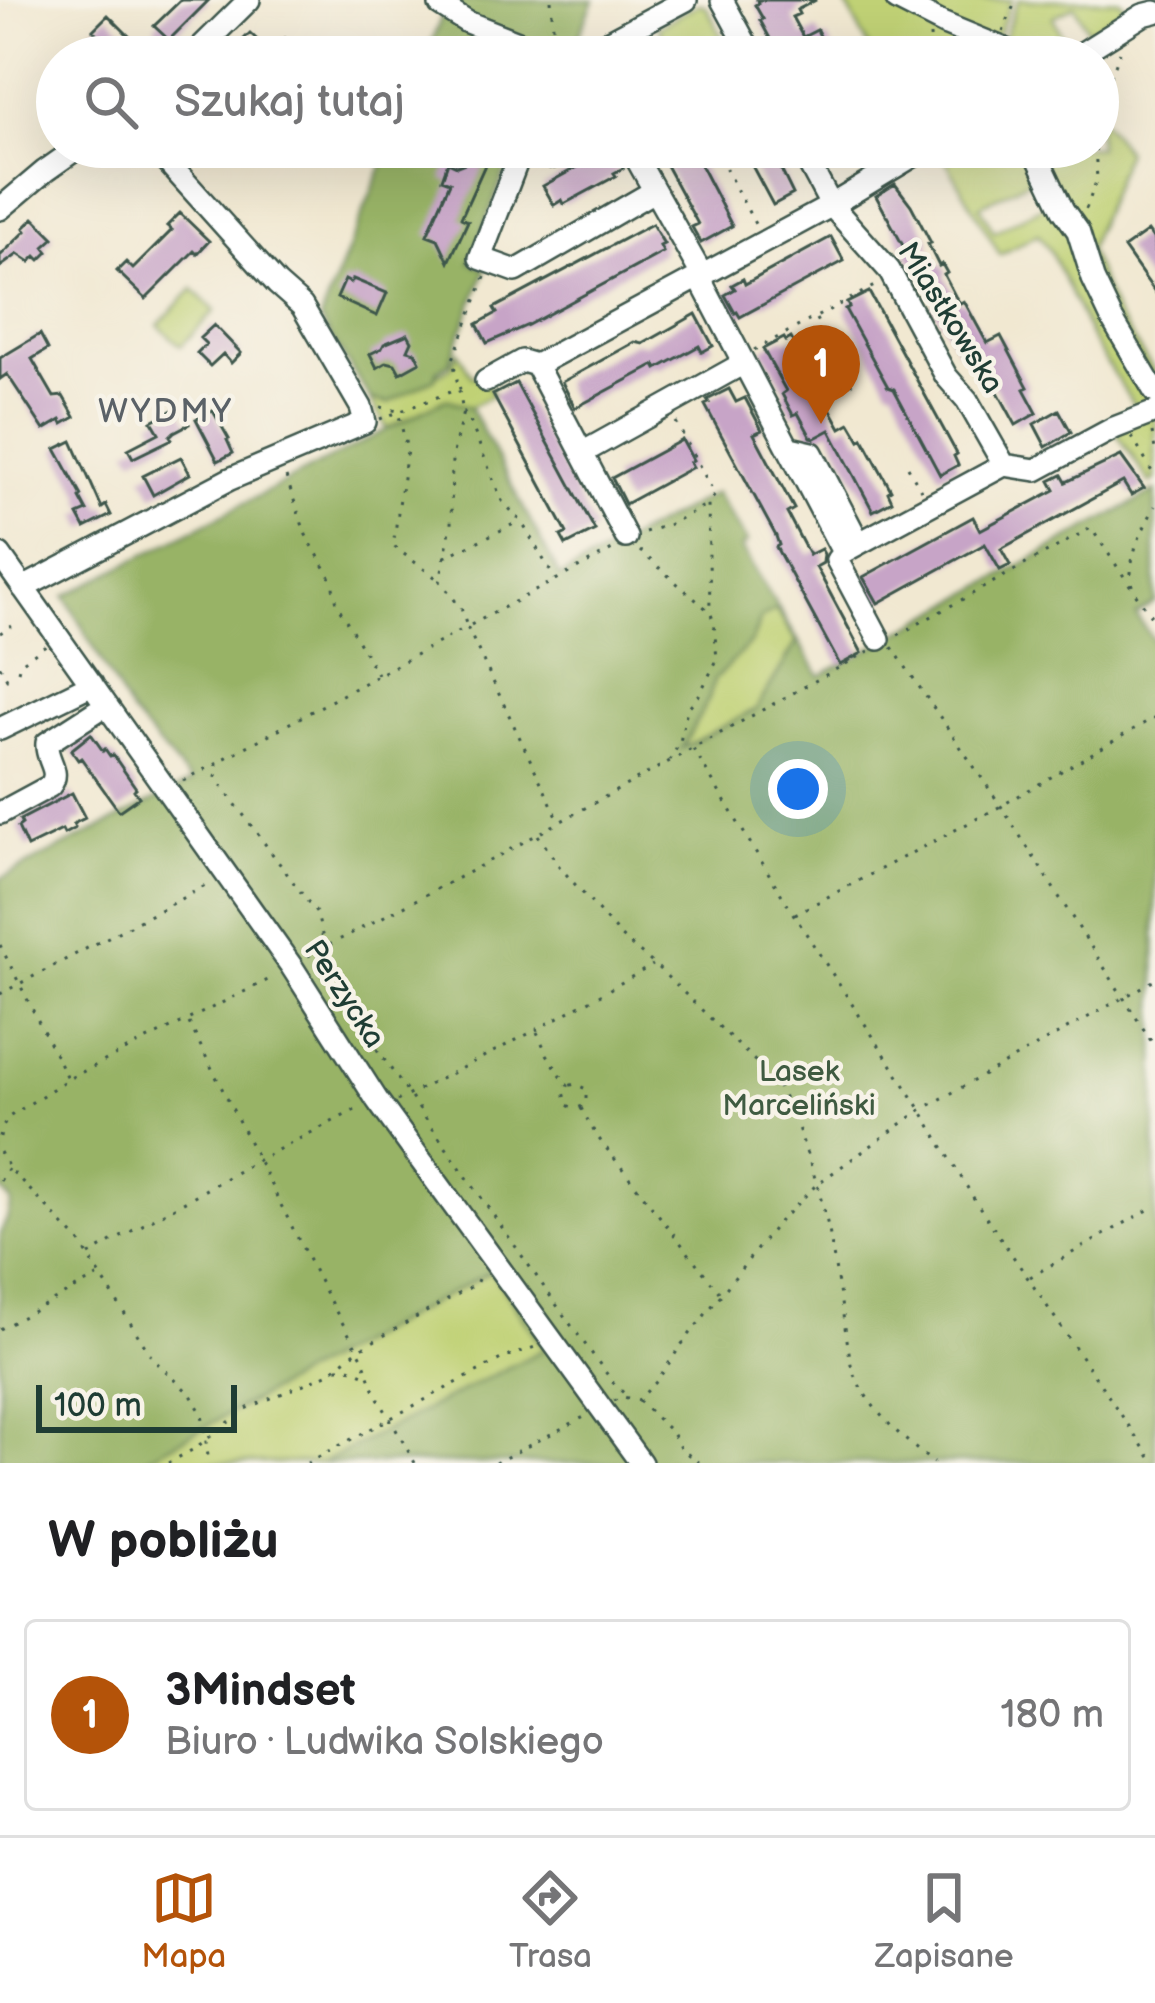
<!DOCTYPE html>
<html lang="pl">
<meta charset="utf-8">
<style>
:root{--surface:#fff;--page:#f6f6f6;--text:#202124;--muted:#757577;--line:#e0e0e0;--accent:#b45309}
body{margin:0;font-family:"Balsamiq Sans",sans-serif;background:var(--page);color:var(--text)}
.scale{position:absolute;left:36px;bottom:30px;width:201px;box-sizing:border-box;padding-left:12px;border:6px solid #1f3d34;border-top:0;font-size:33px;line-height:42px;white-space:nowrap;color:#1f3d34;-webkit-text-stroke:9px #f7f3e8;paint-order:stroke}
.you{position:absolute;left:798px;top:789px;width:42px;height:42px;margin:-30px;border:9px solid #fff;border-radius:50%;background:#1a73e8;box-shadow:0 0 0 18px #1a73e833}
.badge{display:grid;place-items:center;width:78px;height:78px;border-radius:50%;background:var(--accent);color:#fff;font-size:39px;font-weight:700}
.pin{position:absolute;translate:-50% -99px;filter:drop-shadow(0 3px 6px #0008)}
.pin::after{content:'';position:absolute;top:63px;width:42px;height:36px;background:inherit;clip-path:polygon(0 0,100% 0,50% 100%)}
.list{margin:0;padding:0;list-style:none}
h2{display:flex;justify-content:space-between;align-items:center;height:156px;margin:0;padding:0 48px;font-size:51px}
h2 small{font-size:39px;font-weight:400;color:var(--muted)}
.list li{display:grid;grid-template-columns:78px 1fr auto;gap:36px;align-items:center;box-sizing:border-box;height:192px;margin:0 24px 24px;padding:0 24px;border:3px solid var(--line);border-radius:12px}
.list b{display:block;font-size:45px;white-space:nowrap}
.list p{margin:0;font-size:39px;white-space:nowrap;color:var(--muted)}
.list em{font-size:39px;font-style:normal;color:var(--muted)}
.icon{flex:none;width:66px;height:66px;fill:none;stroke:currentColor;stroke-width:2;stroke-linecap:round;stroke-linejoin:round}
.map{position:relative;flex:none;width:1155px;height:1463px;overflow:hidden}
.search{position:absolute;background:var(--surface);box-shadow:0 12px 48px #0002;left:36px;right:36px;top:36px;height:132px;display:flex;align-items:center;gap:30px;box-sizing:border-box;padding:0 42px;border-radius:66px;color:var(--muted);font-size:45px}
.sheet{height:372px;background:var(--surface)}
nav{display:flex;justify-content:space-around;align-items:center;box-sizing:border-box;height:168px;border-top:3px solid var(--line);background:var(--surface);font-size:33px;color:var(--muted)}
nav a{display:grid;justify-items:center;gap:6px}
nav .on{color:var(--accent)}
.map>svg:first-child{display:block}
</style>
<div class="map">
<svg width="1155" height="1463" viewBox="0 0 1155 1463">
<rect width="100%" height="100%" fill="#f7f3e8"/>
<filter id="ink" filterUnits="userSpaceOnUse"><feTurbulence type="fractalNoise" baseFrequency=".00833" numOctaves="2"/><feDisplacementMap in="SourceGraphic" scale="24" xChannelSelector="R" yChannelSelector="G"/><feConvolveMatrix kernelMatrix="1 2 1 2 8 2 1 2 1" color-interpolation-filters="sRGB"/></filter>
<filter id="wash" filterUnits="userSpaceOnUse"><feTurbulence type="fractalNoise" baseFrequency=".004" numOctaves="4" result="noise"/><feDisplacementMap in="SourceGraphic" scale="48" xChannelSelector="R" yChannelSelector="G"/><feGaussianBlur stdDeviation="2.7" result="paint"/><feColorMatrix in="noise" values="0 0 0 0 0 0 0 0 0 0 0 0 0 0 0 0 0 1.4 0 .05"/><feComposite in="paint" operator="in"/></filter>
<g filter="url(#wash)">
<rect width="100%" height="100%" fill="#f1e8d1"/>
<path fill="#c0d174" stroke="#708754" stroke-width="3" fill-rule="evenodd" d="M 844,0 L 1012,0 L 993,48 L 1012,57 L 874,57 Z
M 1018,0 L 1120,0 L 1126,8 L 1089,32 L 1075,6 L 1053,17 L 1066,44 C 1037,60 1036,58 1007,43 L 1005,35 Z
M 699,4 L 706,6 L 724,41 L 700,54 L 701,57 L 674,57 L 658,27 Z
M 1098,115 L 1126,151 L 1088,250 L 1116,315 L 1155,373 L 1155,480 L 1150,483 L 1110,423 L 1136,409 L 1092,340 L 1051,252 L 1038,234 L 1000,255 L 941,152 L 951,147 L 1098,147 ZM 1032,179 L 1045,205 L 994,232 L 980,206 Z
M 193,289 L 215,311 L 181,346 L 158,325 Z
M 458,351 L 472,377 L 481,373 L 493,395 L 470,407 L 445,399 L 387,429 L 371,400 L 388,403 L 434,378 L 437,371 L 440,374 L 451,367 Z
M 776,609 L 797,642 L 756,709 L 681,750 L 709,698 L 714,680 L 752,641 L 761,618 Z
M 491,1271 L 545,1349 L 322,1463 L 138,1463 Z"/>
<path fill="#98b366" stroke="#5c784d" stroke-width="3" fill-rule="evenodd" d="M 448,0 L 594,0 L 570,57 L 426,57 Z
M 390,147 L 515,147 L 470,262 L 486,269 L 449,363 L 437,371 L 435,378 L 388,403 L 371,400 L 320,319 Z
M 446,399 L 470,407 L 560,577 L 715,493 L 747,542 L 741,548 L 820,676 L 1155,491 L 1155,602 L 1136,615 L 1155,643 L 1155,1463 L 322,1463 L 544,1349 L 491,1271 L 138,1463 L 0,1463 L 0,1234 L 7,1219 L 11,1202 L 0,1188 L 0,879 L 191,782 L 131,714 L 65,596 ZM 776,610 L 797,642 L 756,709 L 682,748 L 709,698 L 714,680 L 752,641 L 761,618 Z"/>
<g id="blocks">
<path fill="#c7a4c7" d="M 181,0 L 209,0 L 169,40 L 154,26 Z
M 757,0 L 816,0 L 797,10 L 799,14 L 792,17 L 803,37 L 817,30 L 822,40 L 827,38 L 833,48 L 825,52 L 828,57 L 780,57 L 760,20 L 763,19 L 755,5 L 758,3 Z
M 108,15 L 141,48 L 148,57 L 126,57 L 109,40 L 106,43 L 93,30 Z
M 250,33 L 270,52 L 285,38 L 303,57 L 243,57 L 235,48 Z
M 472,147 L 493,147 L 461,218 L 468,221 L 449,262 L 438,239 L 427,235 L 450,182 L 442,179 L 448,162 L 457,166 L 467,162 Z
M 656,147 L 691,147 L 732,226 L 701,243 L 692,227 L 698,224 Z
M 742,147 L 770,147 L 793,194 L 773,205 Z
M 612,148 L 615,149 L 623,168 L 614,173 L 616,176 L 564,204 L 562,200 L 554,205 L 543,186 Z
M 895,184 L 911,205 L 931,243 L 928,244 L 939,266 L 942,264 L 947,273 L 944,275 L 955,296 L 960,303 L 964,301 L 987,343 L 1001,336 L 1028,387 L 1024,389 L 1037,413 L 1016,425 L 975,350 L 963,356 L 961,352 L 959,353 L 932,304 L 938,300 L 924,275 L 920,277 L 876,196 Z
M 180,213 L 209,241 L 197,254 L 194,251 L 146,299 L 117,271 L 126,262 L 133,269 L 172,230 L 167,226 Z
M 34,218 L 54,238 L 44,247 L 48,252 L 40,260 L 36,256 L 30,262 L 18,254 L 0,267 L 0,256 L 26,231 L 24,228 Z
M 652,224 L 664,244 L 660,246 L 663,252 L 528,325 L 487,343 L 477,324 L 497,313 L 494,308 Z
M 1148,231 L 1155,241 L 1155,292 L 1124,248 Z
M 831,237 L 844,261 L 740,317 L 737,312 L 735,313 L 725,295 L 735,289 L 732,285 L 743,279 L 745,284 Z
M 353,279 L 387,293 L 377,316 L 337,298 L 345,280 L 351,283 Z
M 869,292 L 957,454 L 954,456 L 958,465 L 940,475 L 894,389 L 888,387 L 845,309 L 849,307 L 847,303 Z
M 696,314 L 713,346 L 702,352 L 699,346 L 657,369 L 655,365 L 575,408 L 562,382 L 635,342 L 643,344 Z
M 214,325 L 241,353 L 231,363 L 223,354 L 210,366 L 197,353 L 206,344 L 200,338 Z
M 40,334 L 48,349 L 32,359 L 54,397 L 63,396 L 75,417 L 63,424 L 61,420 L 44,430 L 7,374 L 0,379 L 0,358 Z
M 408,334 L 412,341 L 408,350 L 415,352 L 420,362 L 400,373 L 395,364 L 387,362 L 377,368 L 370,354 L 382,348 L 384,344 Z
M 784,338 L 786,341 L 791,338 L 841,428 L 850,423 L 860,440 L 863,438 L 891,490 L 888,492 L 892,501 L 873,511 L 830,430 L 815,438 L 811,437 L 798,413 L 793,415 L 782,394 L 786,391 L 763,349 Z
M 516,383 L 595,530 L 566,545 L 561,536 L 567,533 L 493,395 Z
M 729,389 L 736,402 L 745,398 L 762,430 L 754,434 L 794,509 L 787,513 L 809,555 L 821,549 L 824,554 L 823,563 L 816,567 L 862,653 L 840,665 L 776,547 L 779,545 L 776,536 L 705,405 L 709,403 L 707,400 Z
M 180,406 L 189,424 L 174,432 L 170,436 L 172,439 L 133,458 L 128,449 L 159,433 L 152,421 Z
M 1059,410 L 1071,432 L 1046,447 L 1034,424 Z
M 213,411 L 229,439 L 227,440 L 233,453 L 218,461 L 196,419 Z
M 682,440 L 693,460 L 690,462 L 693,467 L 625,504 L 612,478 Z
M 72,441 L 102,508 L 106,505 L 111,515 L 85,528 L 78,515 L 87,511 L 80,498 L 82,496 L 56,449 Z
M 1121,456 L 1144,488 L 1131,495 L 1123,482 L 1001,549 L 1010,565 L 1000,570 L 985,544 L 878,603 L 863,577 L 973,517 L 980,530 L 1055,490 L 1050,481 L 1062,475 L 1066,482 Z
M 181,457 L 190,474 L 153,495 L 143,476 Z
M 91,734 L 103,751 L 105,749 L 110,756 L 113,755 L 136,788 L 134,790 L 139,797 L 119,811 L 81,758 L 78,760 L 71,750 Z
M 72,793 L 85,818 L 73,824 L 75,828 L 64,834 L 62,830 L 27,847 L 18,827 L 22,824 L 20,820 Z"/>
</g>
</g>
<g filter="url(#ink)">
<use href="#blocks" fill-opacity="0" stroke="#3e574c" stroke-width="3"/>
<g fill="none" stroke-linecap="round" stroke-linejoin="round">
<g stroke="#3e574c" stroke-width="26">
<path id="minor" d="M 722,0 L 753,57
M 897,0 L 944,24 L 1024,57
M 440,5 L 467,22 L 556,57
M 191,57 L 249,0
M 579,57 L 686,0
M 1076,57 L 1143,15 L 1155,12
M 630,147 L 702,275 L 704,287 L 843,552 L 837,560 L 879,639
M 800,147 L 831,205 L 889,270 L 946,376 L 967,400 L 1004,465
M 1033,147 L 1063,210 L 1078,231 L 1093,279 L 1112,319 L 1155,392
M 521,151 L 480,258 L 516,271 L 654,191
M 544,153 L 552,157 L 571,147
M 0,209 L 45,171 L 79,147
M 536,365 L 626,537
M 486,381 L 522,361 L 536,365 L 825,209 L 928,147
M 790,448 L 812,453 L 859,543
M 582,453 L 744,363
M 843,552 L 1004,465 L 1036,470 L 1114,428 L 1155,412
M 0,555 L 292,967 L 377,1100 L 641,1463
M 23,588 L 230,479 L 365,422 L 361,407 L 302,306 L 277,284 L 154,147
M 0,729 L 92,684
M 0,813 L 50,786 C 62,771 45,760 47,743 L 106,705"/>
</g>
<path stroke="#3e574c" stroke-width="3" stroke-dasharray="3 9" stroke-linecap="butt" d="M 551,0 L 554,40
M 1003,32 L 1016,0
M 930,36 L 931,57
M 706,57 L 709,51 L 724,43
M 1098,110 L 1120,52
M 714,147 L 755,224
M 1086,209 L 1097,179 L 1095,147
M 485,277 L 453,359 L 463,412 L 452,457 L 451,526 L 440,581 L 461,608 L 467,627 L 616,548
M 816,319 L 853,387
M 754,350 L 878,284
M 381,407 L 398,411 L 407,450 L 393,546 L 439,580
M 463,412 L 469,419 L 502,501 L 521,521 L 555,579
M 380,419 L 466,386
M 676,422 L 715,495 L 708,504 L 710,610
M 1152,433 L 1155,449
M 1132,437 L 1155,477
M 908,467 L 922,492
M 286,477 L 306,535 L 330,576 L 338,606 L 377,674
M 645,532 L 668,525 L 708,504
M 640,551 L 710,612 L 714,622 L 717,660 L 699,695 L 687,709 L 680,742 L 670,760
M 445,557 L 518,522
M 1132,586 C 1127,556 1142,532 1155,506
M 0,633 L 12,626
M 898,635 L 1091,528 L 1155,622
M 892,647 L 1001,806 L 1155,1047
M 0,666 L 7,679 L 9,677
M 18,671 L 20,664 L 44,646 L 45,648
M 693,749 L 794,915 L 921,1110 L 976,1202 L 1154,1463
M 217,763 L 216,778 L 317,914 L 325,947 L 327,978 L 565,1317 L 615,1385 L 628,1397
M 183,781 L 467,627 L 559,820
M 538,835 L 559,866 L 621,937 L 655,965 L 759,1065 L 778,1087 L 794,1116 L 817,1184 L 829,1230 L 852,1370 C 868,1408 901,1438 934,1463
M 795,914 L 1001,806 L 1155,717
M 0,945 L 67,1078
M 308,956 L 471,871 L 869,651
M 0,994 L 211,883
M 189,1023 L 327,1296 L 362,1357 L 377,1396 L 415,1463
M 537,1032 L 547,1054 L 568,1086 L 564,1091 L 567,1105 C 575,1109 579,1109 586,1103 L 586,1089 L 575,1084 L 568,1086
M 397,1101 L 536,1030 L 653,965
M 581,1108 L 596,1135 L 719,1292
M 0,1137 L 1,1130 L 9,1117 L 68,1079 L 274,977
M 0,1152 L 9,1168 L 79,1241 L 153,1359 L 191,1395 L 202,1414 L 209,1463
M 0,1181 L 8,1169
M 89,1255 L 258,1160 L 359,1108
M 1030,1277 L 1155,1206
M 0,1329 L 99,1276
M 337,1368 L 349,1368 L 366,1375
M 614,1401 L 623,1397 L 638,1400 L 657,1381 L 682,1344 L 776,1225 L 817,1184 L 921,1110 L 1155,980
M 639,1401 L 672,1433 L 680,1448 L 699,1463
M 168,1463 L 194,1449 L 246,1409 L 327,1374 L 358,1350 L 476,1284 L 481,1272
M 307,1463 L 501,1359 L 535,1347
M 495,1463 L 584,1417"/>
<use href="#minor" stroke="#fff" stroke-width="21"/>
</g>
</g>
<g text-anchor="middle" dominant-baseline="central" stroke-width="9" stroke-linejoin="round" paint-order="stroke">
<g font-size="30" fill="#1f3d34" stroke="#f7f3e8">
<text transform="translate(950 318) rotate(58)">Miastkowska</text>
<text transform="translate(344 994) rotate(57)">Perzycka</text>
</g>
<g font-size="30" fill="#3f5b41" stroke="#f7f3e8">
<text x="799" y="1072">Lasek<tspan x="799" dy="34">Marceliński</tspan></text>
</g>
<g font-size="33" letter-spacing="3" fill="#5a6167" stroke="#f7f3e8">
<text x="166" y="412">WYDMY</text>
</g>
</g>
</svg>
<div class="scale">100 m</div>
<div class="you"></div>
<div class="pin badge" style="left:821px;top:424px">1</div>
<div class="search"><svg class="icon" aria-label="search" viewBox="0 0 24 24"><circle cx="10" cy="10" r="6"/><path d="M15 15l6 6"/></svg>Szukaj tutaj</div>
</div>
<section class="sheet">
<h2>W pobliżu<small></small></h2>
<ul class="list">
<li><span class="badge">1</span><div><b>3Mindset</b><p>Biuro · Ludwika Solskiego</p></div><em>180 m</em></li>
</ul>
</section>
<nav>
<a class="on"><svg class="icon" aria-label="map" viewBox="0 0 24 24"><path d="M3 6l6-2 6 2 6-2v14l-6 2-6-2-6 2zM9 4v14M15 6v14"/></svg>Mapa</a>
<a><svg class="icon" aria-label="directions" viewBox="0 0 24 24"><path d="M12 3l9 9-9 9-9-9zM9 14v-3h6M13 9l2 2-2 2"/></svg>Trasa</a>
<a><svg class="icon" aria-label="saved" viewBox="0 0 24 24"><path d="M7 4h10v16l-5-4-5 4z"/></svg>Zapisane</a>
</nav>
